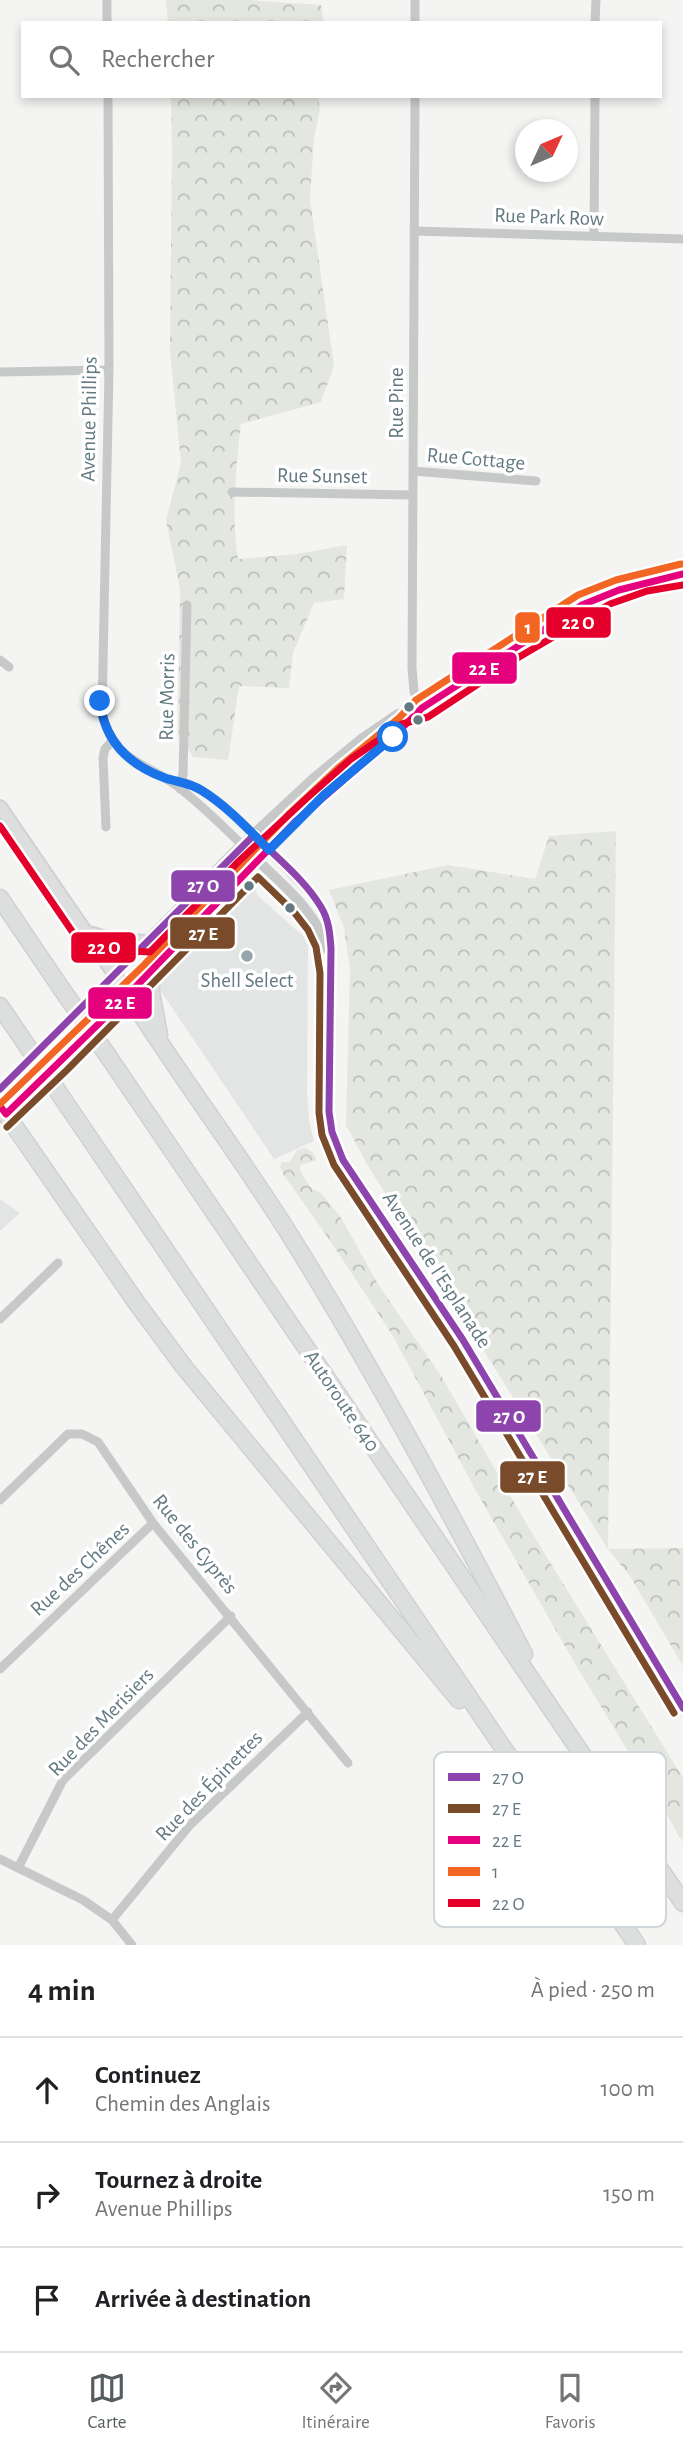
<!DOCTYPE html>
<html lang="fr">
<meta charset="utf-8">
<style>
:root{--surface:#fff;--page:#f6f6f6;--text:#202124;--muted:#757577;--line:#e0e0e0;--accent:#555c60}
body{margin:0;font-family:"Alegreya Sans",sans-serif;background:var(--page);color:var(--text)}
.compass{position:absolute;left:515px;top:119px;width:63px;height:63px;border-radius:50%;background:var(--surface);box-shadow:0 4px 10px #0003;rotate:46deg}
.stop{position:absolute;width:21px;height:21px;margin:-16px;border:5px solid #1a73e8;border-radius:50%;background:#fff}
.stop.end{background:#1a73e8;border-color:#fff;box-shadow:0 2px 7px #0008}
.list{margin:0;padding:0;list-style:none}
h2{display:flex;justify-content:space-between;align-items:center;height:91px;margin:0;padding:0 28px;font-size:30px}
h2 small{font-size:23px;font-weight:400;color:var(--muted)}
.list li{display:grid;grid-template-columns:46px 1fr auto;gap:21px;align-items:center;box-sizing:border-box;height:105px;padding:0 28px;border-top:2px solid var(--line)}
.list b{display:block;font-size:26px;white-space:nowrap}
.list p{margin:0;font-size:23px;white-space:nowrap;color:var(--muted)}
.list em{font-size:23px;font-style:normal;color:var(--muted)}
.icon{flex:none;width:38px;height:38px;fill:none;stroke:currentColor;stroke-width:2;stroke-linecap:round;stroke-linejoin:round}
.map{position:relative;flex:none;width:683px;height:1945px;overflow:hidden}
.search{position:absolute;background:var(--surface);box-shadow:0 4px 10px #0003;left:21px;right:21px;top:21px;height:77px;display:flex;align-items:center;gap:18px;box-sizing:border-box;padding:0 24px;border-radius:0px;color:var(--muted);font-size:26px}
.sheet{height:406px;background:var(--surface)}
nav{display:flex;justify-content:space-around;align-items:center;box-sizing:border-box;height:98px;border-top:2px solid var(--line);background:var(--surface);font-size:19px;color:var(--muted)}
nav a{display:grid;justify-items:center;gap:4px}
nav .on{color:var(--accent)}
.map>svg:first-child{display:block}
</style>
<div class="map">
<svg width="683" height="1945" viewBox="0 0 683 1945">
<defs>
<pattern id="forest-crowns" width="20" height="18" patternUnits="userSpaceOnUse" patternTransform="scale(1.75)"><rect width="20" height="18" fill="#e4e6e0"/><path d="M2 6a3 3 0 1 1 6 0M12 15a3 3 0 1 1 6 0" fill="none" stroke="#bcbfbb"/></pattern>
</defs>
<rect width="100%" height="100%" fill="#f4f4f3"/>
<path fill="#e3e5e4" d="M 251,884 L 255,884 L 257,895 L 303,936 L 308,946 L 307,1093 L 309,1121 L 314,1141 L 274,1159 L 158,987 L 161,974 L 171,960 L 223,907 L 226,907 L 243,889 Z
M 0,1199 L 20,1213 L 0,1231 Z"/>
<path fill="url(#forest-crowns)" d="M 166,0 L 247,0 L 321,5 L 324,23 L 168,23 Z
M 171,96 L 318,96 L 320,110 L 314,137 L 310,199 L 334,366 L 321,402 L 241,424 C 236,467 231,515 238,559 L 297,554 L 347,545 L 344,599 L 314,603 L 293,653 L 289,688 L 239,686 L 228,760 L 193,757 L 178,732 L 180,589 L 166,520 L 181,463 L 170,351 L 172,151 Z
M 616,831 L 608,1549 L 683,1548 L 683,1666 L 630,1576 L 608,1549 L 368,1166 L 346,1125 L 350,968 L 344,928 L 329,890 L 448,865 L 535,879 L 549,836 Z
M 304,1148 C 310,1150 315,1153 316,1160 L 301,1165 L 300,1169 L 306,1181 L 312,1189 L 321,1193 L 340,1216 L 378,1284 L 443,1379 L 532,1533 L 683,1778 L 683,1842 L 574,1662 L 476,1491 L 393,1336 L 331,1242 L 283,1174 L 280,1167 L 282,1162 L 290,1162 L 297,1150 Z"/>
<g fill="none" stroke-linecap="round" stroke-linejoin="round">
<g stroke="#d0d1d1" stroke-width="16">
<path id="secondary" d="M 0,807 L 128,994
M 85,932 L 114,940 L 147,942"/>
</g>
<g stroke="#d0d1d1" stroke-width="19">
<path id="motorway" d="M 0,898 L 61,988
M 151,972 L 151,992 L 159,1035
M 128,994 C 179,1075 237,1151 288,1232 C 373,1368 450,1511 524,1654
M 0,1006 L 17,1031
M 108,1056 L 683,1903
M 65,1102 L 637,1945
M 6,1114 L 136,1302 L 184,1367 L 459,1700"/>
</g>
<path stroke="#c7c9c9" stroke-width="9" d="M 107,0 L 107,23
M 415,23 L 415,0
M 595,23 L 596,0
M 108,96 L 109,370 L 102,713 C 113,761 143,761 177,786 C 200,804 221,824 242,845
M 415,96 L 412,668 L 414,692 L 422,708
M 414,231 L 683,239
M 594,236 L 595,96
M 0,372 L 109,370
M 413,471 L 536,481
M 232,492 L 412,495
M 0,660 L 9,667
M 180,781 C 210,790 232,813 254,835
M 180,789 L 183,774 L 187,605
M 106,827 L 103,758 L 105,749 L 112,741
M 0,1319 L 58,1263
M 0,1500 L 68,1434 L 82,1434 L 98,1442 L 153,1523 L 348,1763
M 0,1669 L 153,1523
M 0,1859 L 83,1900 L 112,1920 L 132,1945
M 18,1868 L 63,1780 L 231,1616
M 112,1920 L 190,1825 L 308,1712"/>
<path stroke="#c7c9c9" stroke-width="10" d="M 254,835 L 310,892 L 322,908 L 329,927 L 331,949 L 329,1112 L 332,1132 L 343,1160 L 463,1340 L 683,1708
M 242,845 C 272,877 315,906 328,950
M 0,1089 L 232,854 L 315,777 L 360,740 L 398,714 L 422,708 L 436,699 L 513,648 L 582,605 L 606,594 L 644,581 L 683,574
M 1,1118 L 151,972 L 297,821 L 345,776 L 406,726 L 422,708"/>
<use href="#secondary" stroke="#dddede" stroke-width="12"/>
<use href="#motorway" stroke="#dddede" stroke-width="16"/>
<g stroke="#d0d1d1" stroke-width="19" stroke-linecap="butt">
<path id="motorway-bridge" d="M 61,988 L 108,1056
M 17,1031 L 65,1102"/>
</g>
<use href="#motorway-bridge" stroke="#dddede" stroke-width="16"/>
<g stroke="#fff" stroke-width="12">
<path id="bus-1" d="M 0,1089 L 254,835 C 276,857 305,880 321,907 C 329,920 330,934 331,949 L 329,1112 L 332,1132 L 343,1160 L 463,1340 L 683,1708"/>
</g>
<g stroke="#fff" stroke-width="12">
<path id="bus-2" d="M 7,1127 L 67,1070 L 258,877 L 294,912 L 308,930 L 316,947 L 320,973 L 319,1113 L 322,1135 L 334,1165 L 454,1346 L 674,1713"/>
</g>
<g stroke="#fff" stroke-width="12">
<path id="bus-3" d="M 0,1106 L 6,1114 L 121,1002 L 295,822 L 392,738 L 422,708 L 582,605 L 619,590 L 683,574"/>
</g>
<g stroke="#fff" stroke-width="12">
<path id="bus-4" d="M 0,1104 L 144,965 L 290,813 L 338,768 L 399,718 L 416,700 L 578,595 L 616,580 L 681,564"/>
</g>
<g stroke="#fff" stroke-width="12">
<path id="bus-5" d="M 0,826 L 78,940 L 112,950 L 150,952 L 239,861 L 307,798 L 351,759 L 389,733 L 402,724 L 428,717 L 519,657 L 610,604 L 647,591 L 683,585"/>
</g>
<use href="#bus-1" stroke="#8e44ad" stroke-width="7"/>
<use href="#bus-2" stroke="#7a4b2a" stroke-width="7"/>
<use href="#bus-3" stroke="#e5007d" stroke-width="7"/>
<use href="#bus-4" stroke="#f26522" stroke-width="7"/>
<use href="#bus-5" stroke="#e4002b" stroke-width="7"/>
</g>
<g fill="none" stroke-linecap="round" stroke-linejoin="round">
<path stroke="#1a73e8" stroke-width="9" d="M 100,701 C 104,741 129,765 165,778 C 178,782 190,783 201,790 C 227,806 248,829 269,850 L 324,795 L 393,737"/>
</g>
<g fill="#647a83" stroke="#fff" stroke-width="2.5">
<circle cx="409" cy="707" r="6"/>
<circle cx="418" cy="720" r="6"/>
<circle cx="249" cy="886" r="6"/>
<circle cx="290" cy="908" r="6"/>
</g>
<circle fill="#96a5aa" stroke="#fff" stroke-width="2.5" cx="247" cy="956" r="7"/>
<g text-anchor="middle" dominant-baseline="central" stroke-width="7" stroke-linejoin="round" paint-order="stroke">
<g font-size="21" fill="#647a83" stroke="#fff">
<text transform="translate(549 217) rotate(2)">Rue Park Row</text>
<text transform="translate(396 403) rotate(-90)">Rue Pine</text>
<text transform="translate(89 419) rotate(-89)">Avenue Phillips</text>
<text transform="translate(476 459) rotate(5)">Rue Cottage</text>
<text transform="translate(322 476) rotate(1)">Rue Sunset</text>
<text transform="translate(167 697) rotate(-89)">Rue Morris</text>
<text transform="translate(437 1270) rotate(57)">Avenue de l'Esplanade</text>
<text transform="translate(342 1401) rotate(56)">Autoroute 640</text>
<text transform="translate(195 1544) rotate(51)">Rue des Cyprès</text>
<text transform="translate(80 1569) rotate(-43)">Rue des Chênes</text>
<text transform="translate(101 1722) rotate(-46)">Rue des Merisiers</text>
<text transform="translate(209 1786) rotate(-46)">Rue des Épinettes</text>
</g>
<g font-size="21" fill="#647a83" stroke="#fff">
<text x="247" y="980">Shell Select</text>
</g>
</g>
<rect x="434" y="1752" width="232" height="175" rx="10" fill="#fff" stroke="#d0d7da" stroke-width="2"/>
<rect x="448" y="1773" width="32" height="8" fill="#8e44ad"/>
<rect x="448" y="1804" width="32" height="9" fill="#7a4b2a"/>
<rect x="448" y="1836" width="32" height="8" fill="#e5007d"/>
<rect x="448" y="1867" width="32" height="9" fill="#f26522"/>
<rect x="448" y="1899" width="32" height="8" fill="#e4002b"/>
<g font-size="19" fill="#647a83">
<text x="492" y="1784">27 O</text>
<text x="492" y="1815">27 E</text>
<text x="492" y="1847">22 E</text>
<text x="492" y="1878">1</text>
<text x="492" y="1910">22 O</text>
</g>
<g stroke="#fff" stroke-width="2.5">
<rect x="545" y="606" width="67" height="33" rx="7" fill="#e4002b"/>
<rect x="514" y="611" width="27" height="33" rx="7" fill="#f26522"/>
<rect x="451" y="651" width="67" height="34" rx="7" fill="#e5007d"/>
<rect x="170" y="869" width="66" height="34" rx="7" fill="#8e44ad"/>
<rect x="169" y="916" width="67" height="34" rx="7" fill="#7a4b2a"/>
<rect x="70" y="931" width="67" height="33" rx="7" fill="#e4002b"/>
<rect x="87" y="986" width="66" height="34" rx="7" fill="#e5007d"/>
<rect x="475" y="1399" width="67" height="34" rx="7" fill="#8e44ad"/>
<rect x="499" y="1460" width="67" height="34" rx="7" fill="#7a4b2a"/>
</g>
<g font-size="19" text-anchor="middle" font-weight="bold" fill="#fff">
<text x="578" y="629">22 O</text>
<text x="528" y="634">1</text>
<text x="484" y="675">22 E</text>
<text x="203" y="892">27 O</text>
<text x="203" y="940">27 E</text>
<text x="104" y="954">22 O</text>
<text x="120" y="1009">22 E</text>
<text x="509" y="1423">27 O</text>
<text x="532" y="1483">27 E</text>
</g>
</svg>
<svg class="compass" viewBox="-18 -18 36 36"><path d="M0-13l5 13h-10z" fill="#e53935"/><path d="M0 13l5-13h-10z" fill="#757577"/></svg>
<div class="stop" style="left:393px;top:737px"></div>
<div class="stop end" style="left:100px;top:701px"></div>
<div class="search"><svg class="icon" aria-label="search" viewBox="0 0 24 24"><circle cx="10" cy="10" r="6"/><path d="M15 15l6 6"/></svg>Rechercher</div>
</div>
<section class="sheet">
<h2>4 min<small>À pied · 250 m</small></h2>
<ul class="list">
<li><svg class="icon" aria-label="ahead" viewBox="0 0 24 24"><path d="M12 20V5M6 11l6-6 6 6"/></svg><div><b>Continuez</b><p>Chemin des Anglais</p></div><em>100 m</em></li>
<li><svg class="icon" aria-label="right" viewBox="0 0 24 24"><path d="M7 20v-9h11M14 6l5 5-5 5"/></svg><div><b>Tournez à droite</b><p>Avenue Phillips</p></div><em>150 m</em></li>
<li><svg class="icon" aria-label="arrive" viewBox="0 0 24 24"><path d="M6 21V4h12l-3 4 3 4H6"/></svg><div><b>Arrivée à destination</b></div></li>
</ul>
</section>
<nav>
<a class="on"><svg class="icon" aria-label="map" viewBox="0 0 24 24"><path d="M3 6l6-2 6 2 6-2v14l-6 2-6-2-6 2zM9 4v14M15 6v14"/></svg>Carte</a>
<a><svg class="icon" aria-label="directions" viewBox="0 0 24 24"><path d="M12 3l9 9-9 9-9-9zM9 14v-3h6M13 9l2 2-2 2"/></svg>Itinéraire</a>
<a><svg class="icon" aria-label="saved" viewBox="0 0 24 24"><path d="M7 4h10v16l-5-4-5 4z"/></svg>Favoris</a>
</nav>
